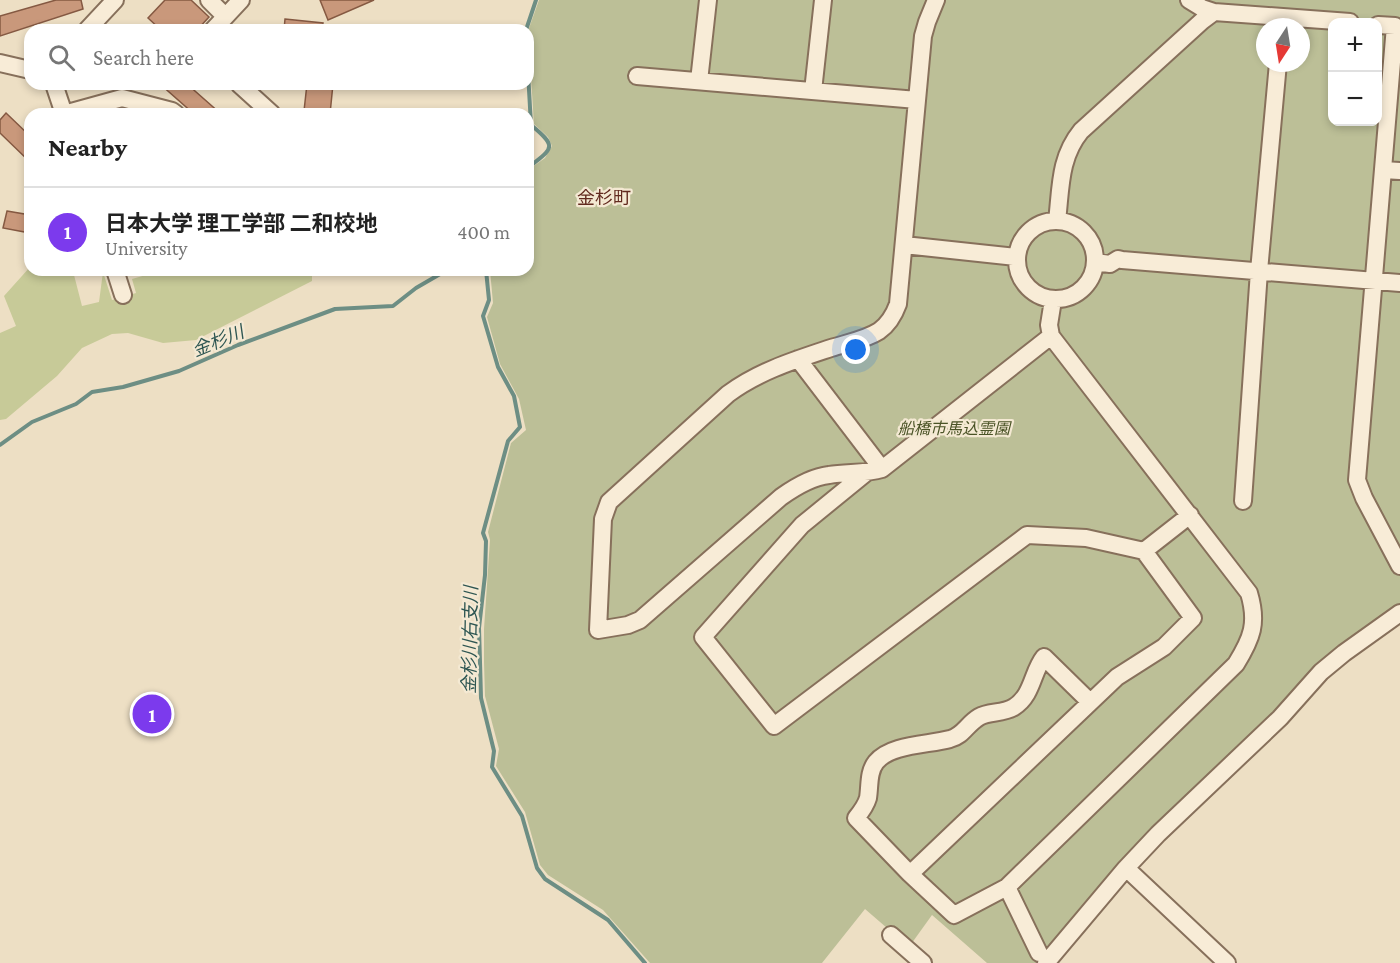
<!DOCTYPE html>
<meta charset="utf-8">
<style>
:root{--surface:#fff;--page:#f6f6f6;--text:#222;--muted:#767676;--line:#e0e0e0;--accent:#7c3aed}
body{margin:0;font-family:"Crimson Pro","Noto Sans JP",serif;background:var(--page);color:var(--text)}
.controls{position:absolute;right:18px;top:18px;display:grid;overflow:hidden;border-radius:12px;box-shadow:0 3px 9px #0003}
.controls button{width:54px;height:54px;display:grid;place-items:center;padding:0;border:0;border-bottom:2px solid var(--line);background:var(--surface);color:var(--text);font:30px sans-serif}
.compass{position:absolute;left:1256px;top:18px;width:54px;height:54px;border-radius:50%;background:var(--surface);box-shadow:0 3px 9px #0003;rotate:192deg}
.you{position:absolute;left:856px;top:350px;width:21px;height:21px;margin:-15px;border:4px solid #fff;border-radius:50%;background:#1a73e8;box-shadow:0 0 0 9px #1a73e833}
.badge{display:grid;place-items:center;width:39px;height:39px;border-radius:50%;background:var(--accent);color:#fff;font-size:20px;font-weight:700}
.pin{position:absolute;translate:-50% -50%;border:3px solid #fff;box-shadow:0 2px 6px #0006}
.list{margin:0;padding:0;list-style:none}
h2{display:flex;justify-content:space-between;align-items:center;height:78px;margin:0;padding:0 24px;font-size:26px}
h2 small{font-size:20px;font-weight:400;color:var(--muted)}
.list li{display:grid;grid-template-columns:39px 1fr auto;gap:18px;align-items:center;box-sizing:border-box;height:90px;padding:0 24px;border-top:2px solid var(--line)}
.list b{display:block;font-size:22px;white-space:nowrap}
.list p{margin:0;font-size:20px;white-space:nowrap;color:var(--muted)}
.list em{font-size:20px;font-style:normal;color:var(--muted)}
.icon{flex:none;width:33px;height:33px;fill:none;stroke:currentColor;stroke-width:2;stroke-linecap:round;stroke-linejoin:round}
.map{position:relative;flex:none;width:1400px;height:963px;overflow:hidden}
.search{position:absolute;background:var(--surface);box-shadow:0 3px 9px #0003;left:24px;top:24px;width:510px;height:66px;display:flex;align-items:center;gap:15px;box-sizing:border-box;padding:0 21px;border-radius:18px;color:var(--muted);font-size:22px}
.panel{position:absolute;background:var(--surface);box-shadow:0 3px 9px #0003;left:24px;top:108px;width:510px;height:168px;border-radius:18px}
.map>svg:first-child{display:block}
</style>
<div class="map">
<svg width="1400" height="963" viewBox="0 0 1400 963">
<rect width="100%" height="100%" fill="#eddfc4"/>
<path fill="#c7ca98" d="M 30,267 L 30,270 L 62,270 L 74,275 L 82,306 L 99,302 L 103,272 L 112,300 L 136,293 L 132,279 L 153,273 L 152,270 L 312,270 L 312,281 L 196,340 L 163,343 L 128,333 L 112,334 L 82,348 L 57,376 L 6,419 L 0,420 L 0,333 L 16,326 L 4,296 Z"/>
<path fill="#bcbf97" fill-rule="evenodd" d="M 539,0 L 1400,0 L 1400,609 L 1380,620 L 1052,947 L 1045,948 L 1037,957 L 1037,963 L 987,963 L 932,915 L 909,947 L 865,909 L 822,963 L 650,963 L 603,910 L 548,875 L 540,865 L 525,812 L 496,766 L 499,749 L 485,696 L 484,662 L 484,629 L 490,540 L 488,532 L 511,443 L 526,430 L 519,399 L 500,364 L 487,317 L 493,303 L 490,270 L 528,270 L 528,170 L 545,158 L 552,146 L 548,137 L 534,124 L 528,31 ZM 1332,22 L 1378,22 L 1378,122 L 1332,122 ZM 1265,27 L 1301,27 L 1301,63 L 1265,63 Z"/>
<g fill="none" stroke-linecap="round" stroke-linejoin="round">
<path stroke="#6d8e84" stroke-width="4" d="M 526,30 L 536,0
M 528,72 L 531,125 C 559,148 552,148 528,168
M 486,270 L 489,300 L 483,316 L 498,367 L 514,396 L 520,427 L 508,441 L 483,533 L 486,541 L 485,575 L 479,628 L 480,662 L 481,698 L 494,751 L 492,767 L 522,816 L 537,868 L 545,879 L 608,920 L 645,963
M 0,445 L 32,422 L 76,404 L 92,392 L 123,387 L 179,371 L 238,345 L 335,309 L 393,306 L 416,288 L 447,270"/>
</g>
<path fill="#c9987b" stroke="#855942" stroke-width="1.5" d="M 56,0 L 81,0 L 83,9 L 0,36 L 0,16 Z
M 165,0 L 191,0 L 209,17 L 197,30 L 161,30 L 148,18 Z
M 320,0 L 374,0 L 328,20 Z
M 285,19 L 323,23 L 322,30 L 284,30 Z
M 160,84 L 187,84 L 221,114 L 194,114 Z
M 307,84 L 333,84 L 330,114 L 306,114 L 306,110 L 304,111 Z
M 6,113 L 30,136 L 30,162 L 0,133 L 0,120 Z
M 7,211 L 30,215 L 30,233 L 3,228 Z"/>
<g fill="none" stroke-linecap="round" stroke-linejoin="round">
<g stroke="#87705b" stroke-width="20">
<path id="minor" d="M 209,0 L 225,16
M 936,0 L 927,22 L 923,36 L 898,304 C 894,315 889,324 879,331 C 865,340 847,343 831,348 C 795,360 759,371 728,394 L 609,502 L 603,519 L 598,630 L 628,625 L 640,620 L 781,497 C 795,487 811,477 829,475 C 847,472 865,474 882,469 L 1051,336
M 1189,0 L 1202,8 L 1214,12 L 1350,22
M 1378,25 L 1395,26 L 1357,480 L 1364,498 L 1400,566
M 87,30 L 115,0
M 213,30 L 241,0
M 0,63 L 30,70
M 637,76 L 917,100
M 699,81 L 708,0
M 54,84 L 64,114
M 239,84 L 272,114
M 813,91 L 823,0
M 64,114 L 122,98 L 172,111 L 176,114
M 1383,170 L 1400,171
M1017 260a39 39 0 1 1 78 0a39 39 0 1 1-78 0Z
M 1057,221 C 1061,188 1059,158 1081,131 L 1202,21 L 1214,12
M 904,245 L 1016,257
M 1095,262 L 1110,264 L 1118,259 L 1122,260 L 1400,283
M 115,270 L 123,295
M 1053,300 L 1049,325 L 1051,336 L 1249,593 C 1258,623 1252,638 1236,664 L 1007,887 L 954,915 L 910,874 L 856,818 C 861,812 866,805 868,798 C 870,786 868,772 876,762 C 891,744 928,745 950,739 C 963,736 967,724 979,717 C 989,711 1003,714 1014,707 C 1033,695 1032,672 1044,657 L 1090,702
M 798,359 L 882,469
M 867,472 L 802,525 L 703,637 L 774,726 L 1027,535 L 1086,538 L 1144,551 L 1193,618 L 1164,647 L 1117,677 L 910,874
M 1243,501 L 1259,271 L 1278,63
M 1144,551 L 1190,515
M 1126,868 L 1227,963
M 1007,887 L 1039,953
M 891,935 L 923,963
M 1046,963 L 1126,868 L 1158,834 L 1280,718 L 1321,672 L 1344,653 L 1400,613"/>
</g>
<use href="#minor" stroke="#f8ecd7" stroke-width="16"/>
</g>
<g text-anchor="middle" dominant-baseline="central" stroke-width="4.5" stroke-linejoin="round" paint-order="stroke">
<g font-size="16" font-style="italic" fill="#4a5326" stroke="#f4e9d3">
<text x="954" y="428">船橋市馬込霊園</text>
</g>
<g font-size="18" fill="#622a1f" stroke="#f4e9d3">
<text x="604" y="198">金杉町</text>
</g>
<g font-size="18" font-style="italic" fill="#2e5652" stroke="#f4e9d3">
<text transform="translate(218 341) rotate(-22)">金杉川</text>
<text transform="translate(470 640) rotate(-89)">金杉川右支川</text>
</g>
</g>
</svg>
<div class="controls">
<button>+</button>
<button>−</button>
</div>
<svg class="compass" viewBox="-18 -18 36 36"><path d="M0-13l5 13h-10z" fill="#e53935"/><path d="M0 13l5-13h-10z" fill="#767676"/></svg>
<div class="you"></div>
<div class="pin badge" style="left:152px;top:714px">1</div>
<div class="search"><svg class="icon" aria-label="search" viewBox="0 0 24 24"><circle cx="10" cy="10" r="6"/><path d="M15 15l6 6"/></svg>Search here</div>
<section class="panel">
<h2>Nearby<small></small></h2>
<ul class="list">
<li><span class="badge">1</span><div><b>日本大学 理工学部 二和校地</b><p>University</p></div><em>400 m</em></li>
</ul>
</section>
</div>
